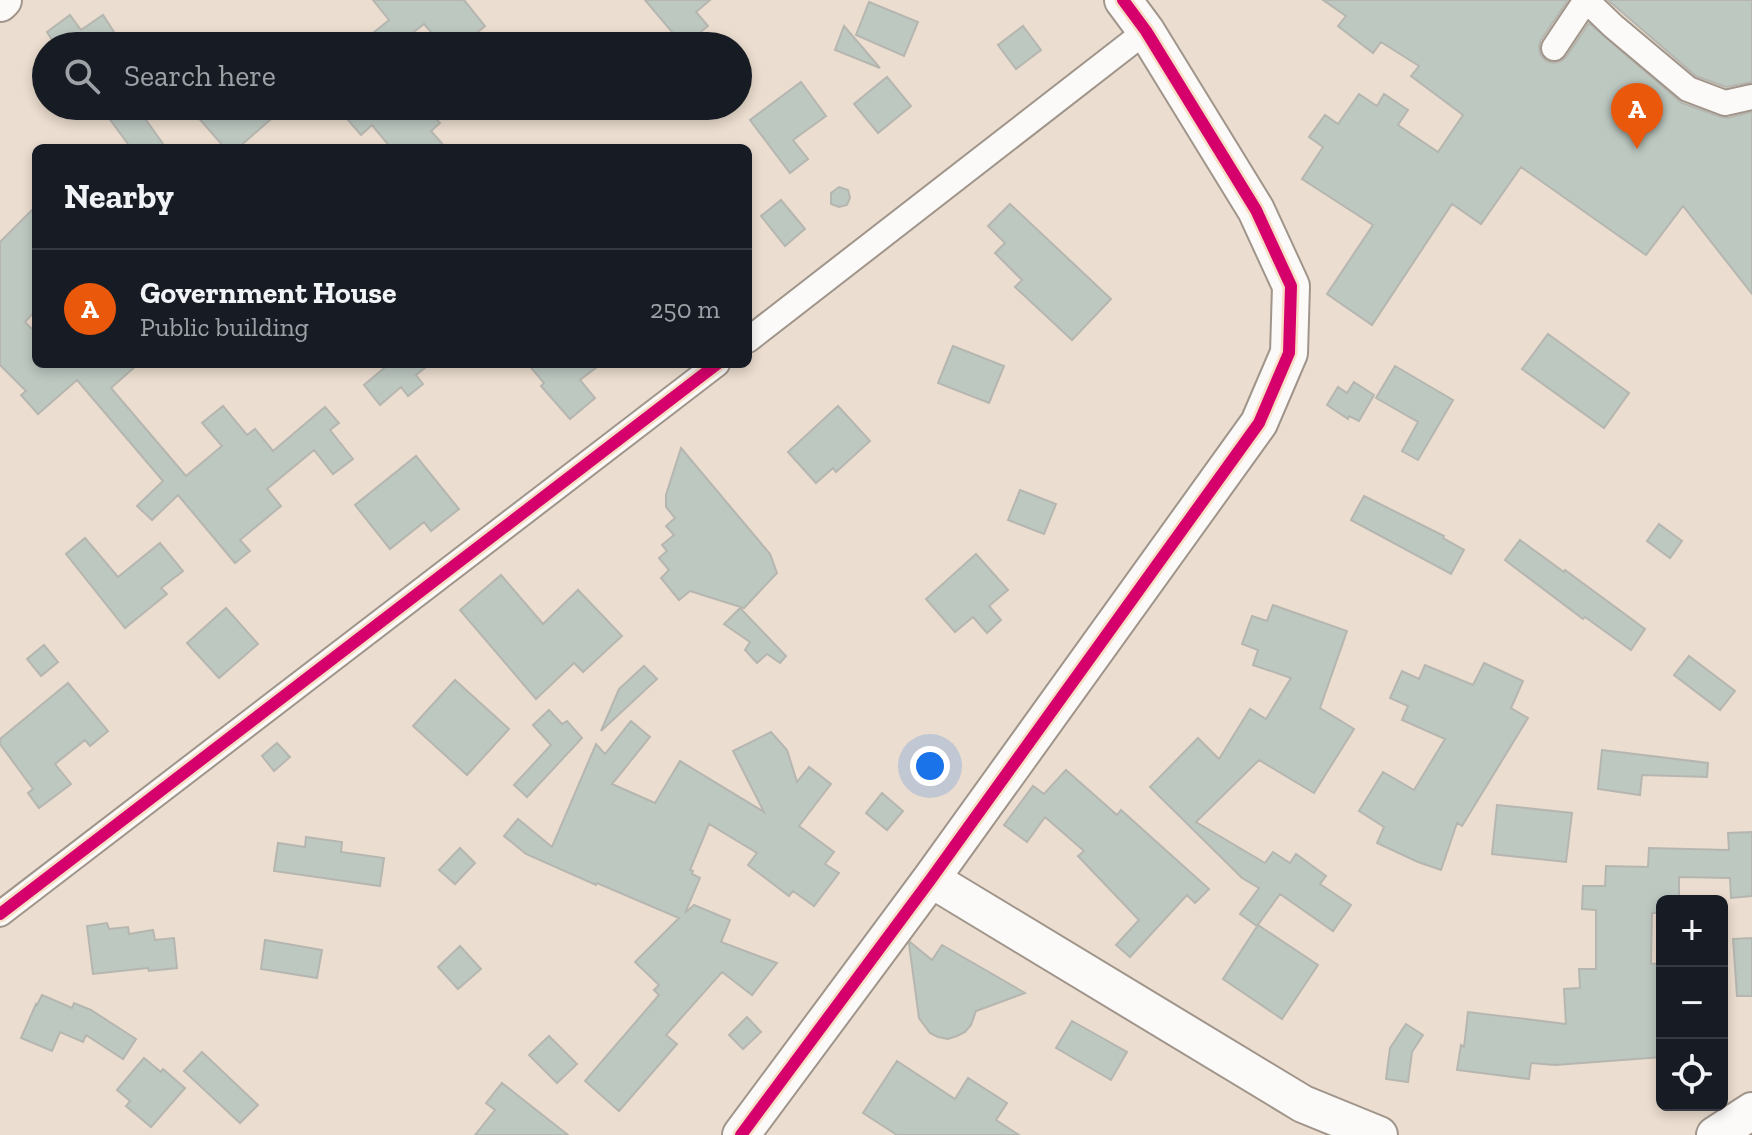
<!DOCTYPE html>
<meta charset="utf-8">
<style>
:root{--surface:#171b24;--page:#20242c;--text:#f1f3f6;--muted:#9ea1a6;--line:#363941;--accent:#ea580c}
body{margin:0;font-family:"Zilla Slab",serif;background:var(--page);color:var(--text)}
.controls{position:absolute;right:24px;bottom:24px;display:grid;overflow:hidden;border-radius:12px;box-shadow:0 4px 12px #0003}
.controls button{width:72px;height:72px;display:grid;place-items:center;padding:0;border:0;border-bottom:2px solid var(--line);background:var(--surface);color:var(--text);font:40px sans-serif}
.you{position:absolute;left:930px;top:766px;width:28px;height:28px;margin:-20px;border:6px solid #fff;border-radius:50%;background:#1a73e8;box-shadow:0 0 0 12px #1a73e833}
.badge{display:grid;place-items:center;width:52px;height:52px;border-radius:50%;background:var(--accent);color:#fff;font-size:26px;font-weight:700}
.pin{position:absolute;translate:-50% -66px;filter:drop-shadow(0 2px 4px #0008)}
.pin::after{content:'';position:absolute;top:42px;width:28px;height:24px;background:inherit;clip-path:polygon(0 0,100% 0,50% 100%)}
.list{margin:0;padding:0;list-style:none}
h2{display:flex;justify-content:space-between;align-items:center;height:104px;margin:0;padding:0 32px;font-size:34px}
h2 small{font-size:26px;font-weight:400;color:var(--muted)}
.list li{display:grid;grid-template-columns:52px 1fr auto;gap:24px;align-items:center;box-sizing:border-box;height:120px;padding:0 32px;border-top:2px solid var(--line)}
.list b{display:block;font-size:30px;white-space:nowrap}
.list p{margin:0;font-size:26px;white-space:nowrap;color:var(--muted)}
.list em{font-size:26px;font-style:normal;color:var(--muted)}
.icon{flex:none;width:44px;height:44px;fill:none;stroke:currentColor;stroke-width:2;stroke-linecap:round;stroke-linejoin:round}
.map{position:relative;flex:none;width:1752px;height:1135px;overflow:hidden}
.search{position:absolute;background:var(--surface);box-shadow:0 4px 12px #0003;left:32px;top:32px;width:720px;height:88px;display:flex;align-items:center;gap:20px;box-sizing:border-box;padding:0 28px;border-radius:44px;color:var(--muted);font-size:30px}
.panel{position:absolute;background:var(--surface);box-shadow:0 4px 12px #0003;left:32px;top:144px;width:720px;height:224px;border-radius:12px}
.map>svg:first-child{display:block}
</style>
<div class="map">
<svg width="1752" height="1135" viewBox="0 0 1752 1135">
<rect width="100%" height="100%" fill="#ebddcf"/>
<path fill="#bdc8c1" stroke="#b6b6b0" stroke-width="2" d="M 373,0 L 464,0 L 485,26 L 461,46 L 443,46 L 424,24 L 396,46 L 357,46 L 389,20 Z
M 645,0 L 710,0 L 696,12 L 708,26 L 684,46 Z
M 1323,0 L 1568,0 L 1541,40 L 1539,46 L 1540,54 L 1546,61 L 1554,63 L 1561,61 L 1566,57 L 1589,23 L 1682,103 L 1721,117 L 1728,118 L 1752,112 L 1752,294 L 1683,206 L 1646,255 L 1521,167 L 1481,224 L 1452,204 L 1372,325 L 1327,294 L 1373,225 L 1302,179 L 1323,147 L 1309,137 L 1325,115 L 1338,124 L 1359,94 L 1377,106 L 1384,94 L 1408,110 L 1398,125 L 1438,152 L 1463,115 L 1411,76 L 1419,66 L 1381,42 L 1373,53 L 1338,26 L 1346,16 Z
M 1608,0 L 1752,0 L 1752,82 L 1726,87 L 1696,76 Z
M 869,2 L 918,22 L 904,56 L 856,35 Z
M 70,15 L 81,30 L 103,15 L 123,46 L 56,46 L 47,32 Z
M 844,26 L 880,68 L 835,50 Z
M 1023,26 L 1041,50 L 1016,69 L 998,45 Z
M 887,77 L 911,106 L 878,133 L 854,104 Z
M 801,82 L 826,116 L 793,140 L 808,159 L 790,173 L 750,120 Z
M 100,106 L 136,106 L 166,148 L 131,148 Z
M 188,106 L 286,106 L 238,148 L 225,148 Z
M 336,106 L 425,106 L 440,123 L 431,131 L 446,148 L 391,148 L 372,125 L 361,135 Z
M 839,187 L 848,190 L 850,198 L 847,205 L 839,207 L 831,204 L 831,193 Z
M 781,200 L 805,229 L 785,246 L 761,216 Z
M 1010,204 L 1111,299 L 1072,340 L 1015,287 L 1022,280 L 995,253 L 1005,243 L 988,226 Z
M 36,206 L 36,310 L 25,322 L 36,333 L 36,364 L 138,364 L 111,388 L 186,476 L 222,446 L 202,423 L 223,406 L 247,435 L 255,429 L 273,451 L 325,407 L 339,423 L 330,430 L 353,459 L 333,474 L 314,450 L 267,489 L 281,506 L 240,540 L 250,551 L 235,563 L 178,495 L 152,520 L 137,506 L 163,481 L 77,380 L 38,414 L 21,395 L 26,391 L 0,365 L 0,242 Z
M 1548,334 L 1629,393 L 1604,428 L 1522,369 Z
M 953,346 L 1004,366 L 989,403 L 938,383 Z
M 389,364 L 430,364 L 416,375 L 423,384 L 408,396 L 401,387 L 380,405 L 364,385 Z
M 528,364 L 601,364 L 580,380 L 595,398 L 570,419 L 541,386 L 544,383 Z
M 1395,366 L 1453,400 L 1418,460 L 1402,451 L 1418,422 L 1376,398 Z
M 1354,382 L 1374,395 L 1359,421 L 1349,416 L 1348,419 L 1327,405 L 1338,387 L 1347,393 Z
M 838,406 L 870,441 L 836,472 L 833,468 L 816,483 L 788,452 Z
M 681,448 L 770,554 L 777,573 L 744,608 L 690,591 L 679,600 L 661,578 L 669,570 L 659,558 L 667,551 L 662,545 L 674,535 L 666,526 L 675,518 L 666,507 L 666,495 Z
M 416,456 L 459,509 L 431,531 L 424,522 L 390,549 L 355,505 Z
M 1020,490 L 1056,504 L 1044,534 L 1008,520 Z
M 1364,496 L 1444,536 L 1443,538 L 1464,550 L 1451,574 L 1351,520 Z
M 1659,524 L 1682,541 L 1670,558 L 1647,541 Z
M 85,538 L 118,577 L 160,543 L 183,571 L 161,588 L 167,594 L 125,628 L 66,554 Z
M 1520,540 L 1564,572 L 1565,570 L 1645,629 L 1631,650 L 1585,617 L 1583,619 L 1505,560 Z
M 976,554 L 1008,590 L 989,606 L 1001,620 L 987,633 L 973,617 L 955,632 L 926,599 Z
M 501,575 L 543,624 L 578,590 L 622,636 L 583,672 L 574,663 L 536,699 L 460,610 Z
M 1273,605 L 1347,631 L 1320,708 L 1354,729 L 1314,793 L 1259,760 L 1196,822 L 1265,863 L 1273,852 L 1290,863 L 1296,854 L 1326,876 L 1320,884 L 1351,905 L 1333,931 L 1280,894 L 1257,926 L 1240,914 L 1259,888 L 1242,878 L 1150,787 L 1198,738 L 1219,759 L 1250,709 L 1266,719 L 1291,678 L 1253,665 L 1258,650 L 1242,644 L 1252,616 L 1267,621 Z
M 226,608 L 258,644 L 219,678 L 187,643 Z
M 740,608 L 786,656 L 780,663 L 767,654 L 757,663 L 745,650 L 750,642 L 724,624 Z
M 44,645 L 58,662 L 41,676 L 27,659 Z
M 1689,656 L 1735,691 L 1720,710 L 1674,675 Z
M 1484,663 L 1523,681 L 1511,708 L 1528,718 L 1462,826 L 1457,823 L 1441,870 L 1418,862 L 1377,843 L 1384,827 L 1359,811 L 1383,772 L 1414,790 L 1445,739 L 1402,720 L 1408,706 L 1390,698 L 1402,671 L 1419,679 L 1425,665 L 1473,685 Z
M 644,666 L 657,679 L 601,731 L 619,689 Z
M 455,680 L 509,729 L 467,775 L 413,726 Z
M 68,683 L 108,731 L 90,746 L 85,740 L 55,764 L 71,784 L 39,808 L 28,793 L 33,789 L 0,744 L 0,739 Z
M 549,710 L 562,724 L 567,721 L 582,738 L 527,797 L 514,785 L 551,745 L 533,725 Z
M 631,721 L 650,737 L 612,784 L 655,803 L 680,761 L 764,812 L 733,751 L 771,732 L 787,750 L 797,782 L 809,767 L 831,784 L 799,826 L 834,852 L 825,864 L 839,873 L 814,906 L 793,891 L 789,896 L 748,865 L 757,853 L 709,824 L 690,870 L 693,871 L 692,874 L 700,878 L 685,913 L 694,905 L 730,920 L 721,942 L 777,963 L 752,995 L 722,972 L 666,1035 L 677,1044 L 619,1111 L 585,1081 L 659,995 L 654,990 L 659,985 L 635,962 L 679,918 L 597,883 L 596,885 L 526,854 L 504,836 L 518,819 L 552,847 L 596,744 L 605,754 Z
M 277,743 L 290,757 L 274,771 L 262,756 Z
M 1602,750 L 1708,763 L 1707,777 L 1642,775 L 1640,795 L 1598,789 Z
M 1066,770 L 1117,815 L 1121,810 L 1209,889 L 1195,903 L 1187,895 L 1130,957 L 1116,945 L 1139,920 L 1078,856 L 1084,851 L 1045,817 L 1027,842 L 1004,825 L 1033,786 L 1044,794 Z
M 882,793 L 903,811 L 887,830 L 866,813 Z
M 1497,805 L 1572,813 L 1566,862 L 1492,854 Z
M 1752,832 L 1752,896 L 1731,898 L 1730,878 L 1679,877 L 1679,901 L 1662,901 L 1662,913 L 1652,913 L 1651,964 L 1662,963 L 1662,1057 L 1555,1065 L 1531,1063 L 1529,1079 L 1457,1070 L 1461,1045 L 1464,1047 L 1468,1012 L 1566,1024 L 1564,989 L 1580,988 L 1579,969 L 1596,969 L 1596,910 L 1582,909 L 1583,886 L 1605,886 L 1606,866 L 1648,867 L 1649,848 L 1729,850 L 1728,833 Z
M 306,837 L 342,842 L 341,852 L 384,858 L 380,886 L 274,871 L 278,843 L 305,847 Z
M 460,848 L 475,863 L 455,884 L 439,870 Z
M 107,923 L 109,929 L 128,927 L 129,934 L 153,930 L 155,940 L 174,938 L 177,968 L 149,971 L 148,968 L 93,974 L 87,926 Z
M 1258,925 L 1318,965 L 1282,1019 L 1223,979 Z
M 1752,938 L 1752,996 L 1737,996 L 1733,939 Z
M 265,940 L 322,950 L 317,978 L 261,969 Z
M 910,942 L 932,960 L 942,945 L 1025,993 L 976,1011 L 971,1025 L 965,1032 L 957,1036 L 948,1039 L 938,1037 L 930,1033 L 919,1018 L 909,944 Z
M 460,946 L 481,969 L 458,989 L 438,967 Z
M 42,995 L 72,1008 L 74,1003 L 91,1010 L 136,1039 L 123,1059 L 86,1035 L 83,1042 L 60,1032 L 52,1051 L 21,1038 L 36,1004 L 37,1005 Z
M 747,1017 L 761,1032 L 743,1049 L 729,1035 Z
M 1072,1021 L 1127,1052 L 1111,1080 L 1056,1048 Z
M 1406,1024 L 1423,1035 L 1412,1052 L 1408,1082 L 1386,1079 L 1390,1048 Z
M 549,1036 L 577,1064 L 557,1083 L 529,1055 Z
M 202,1052 L 258,1105 L 240,1123 L 184,1071 Z
M 144,1058 L 161,1072 L 163,1069 L 185,1088 L 151,1127 L 126,1106 L 130,1101 L 117,1090 Z
M 897,1061 L 955,1099 L 968,1078 L 1007,1103 L 996,1120 L 1019,1135 L 897,1135 L 863,1113 Z
M 502,1083 L 568,1135 L 475,1135 L 495,1110 L 486,1103 Z"/>
<g fill="none" stroke-linecap="round" stroke-linejoin="round">
<g stroke="#a0958b" stroke-width="28">
<path id="street" d="M 1586,0 L 1613,26 L 1688,89 L 1725,103 L 1752,97
M 1554,48 L 1586,0
M 748,340 L 1146,31
M 0,914 L 717,364"/>
</g>
<g stroke="#a0958b" stroke-width="40">
<path id="secondary" d="M 0,3 L 3,0
M 931,879 L 1303,1104 L 1379,1135
M 741,1135 L 931,879 L 1259,423 L 1289,353 L 1291,286 L 1256,210 L 1146,31 L 1123,0
M 1715,1135 L 1752,1111"/>
</g>
<use href="#street" stroke="#fcfaf8" stroke-width="24"/>
<use href="#secondary" stroke="#fcfaf8" stroke-width="36"/>
<g stroke="#f6ddc4" stroke-width="17">
<path id="cycleway" d="M 0,914 L 717,364
M 741,1135 L 931,879 L 1259,423 L 1289,353 L 1291,286 L 1256,210 L 1146,31 L 1123,0"/>
</g>
<use href="#cycleway" stroke="#d6006c" stroke-width="12"/>
</g>
</svg>
<div class="controls">
<button>+</button>
<button>−</button>
<button><svg class="icon" aria-label="locate" viewBox="0 0 24 24"><circle cx="12" cy="12" r="6"/><path d="M12 2v4M12 18v4M2 12h4M18 12h4"/></svg></button>
</div>
<div class="you"></div>
<div class="pin badge" style="left:1637px;top:149px">A</div>
<div class="search"><svg class="icon" aria-label="search" viewBox="0 0 24 24"><circle cx="10" cy="10" r="6"/><path d="M15 15l6 6"/></svg>Search here</div>
<section class="panel">
<h2>Nearby<small></small></h2>
<ul class="list">
<li><span class="badge">A</span><div><b>Government House</b><p>Public building</p></div><em>250 m</em></li>
</ul>
</section>
</div>
